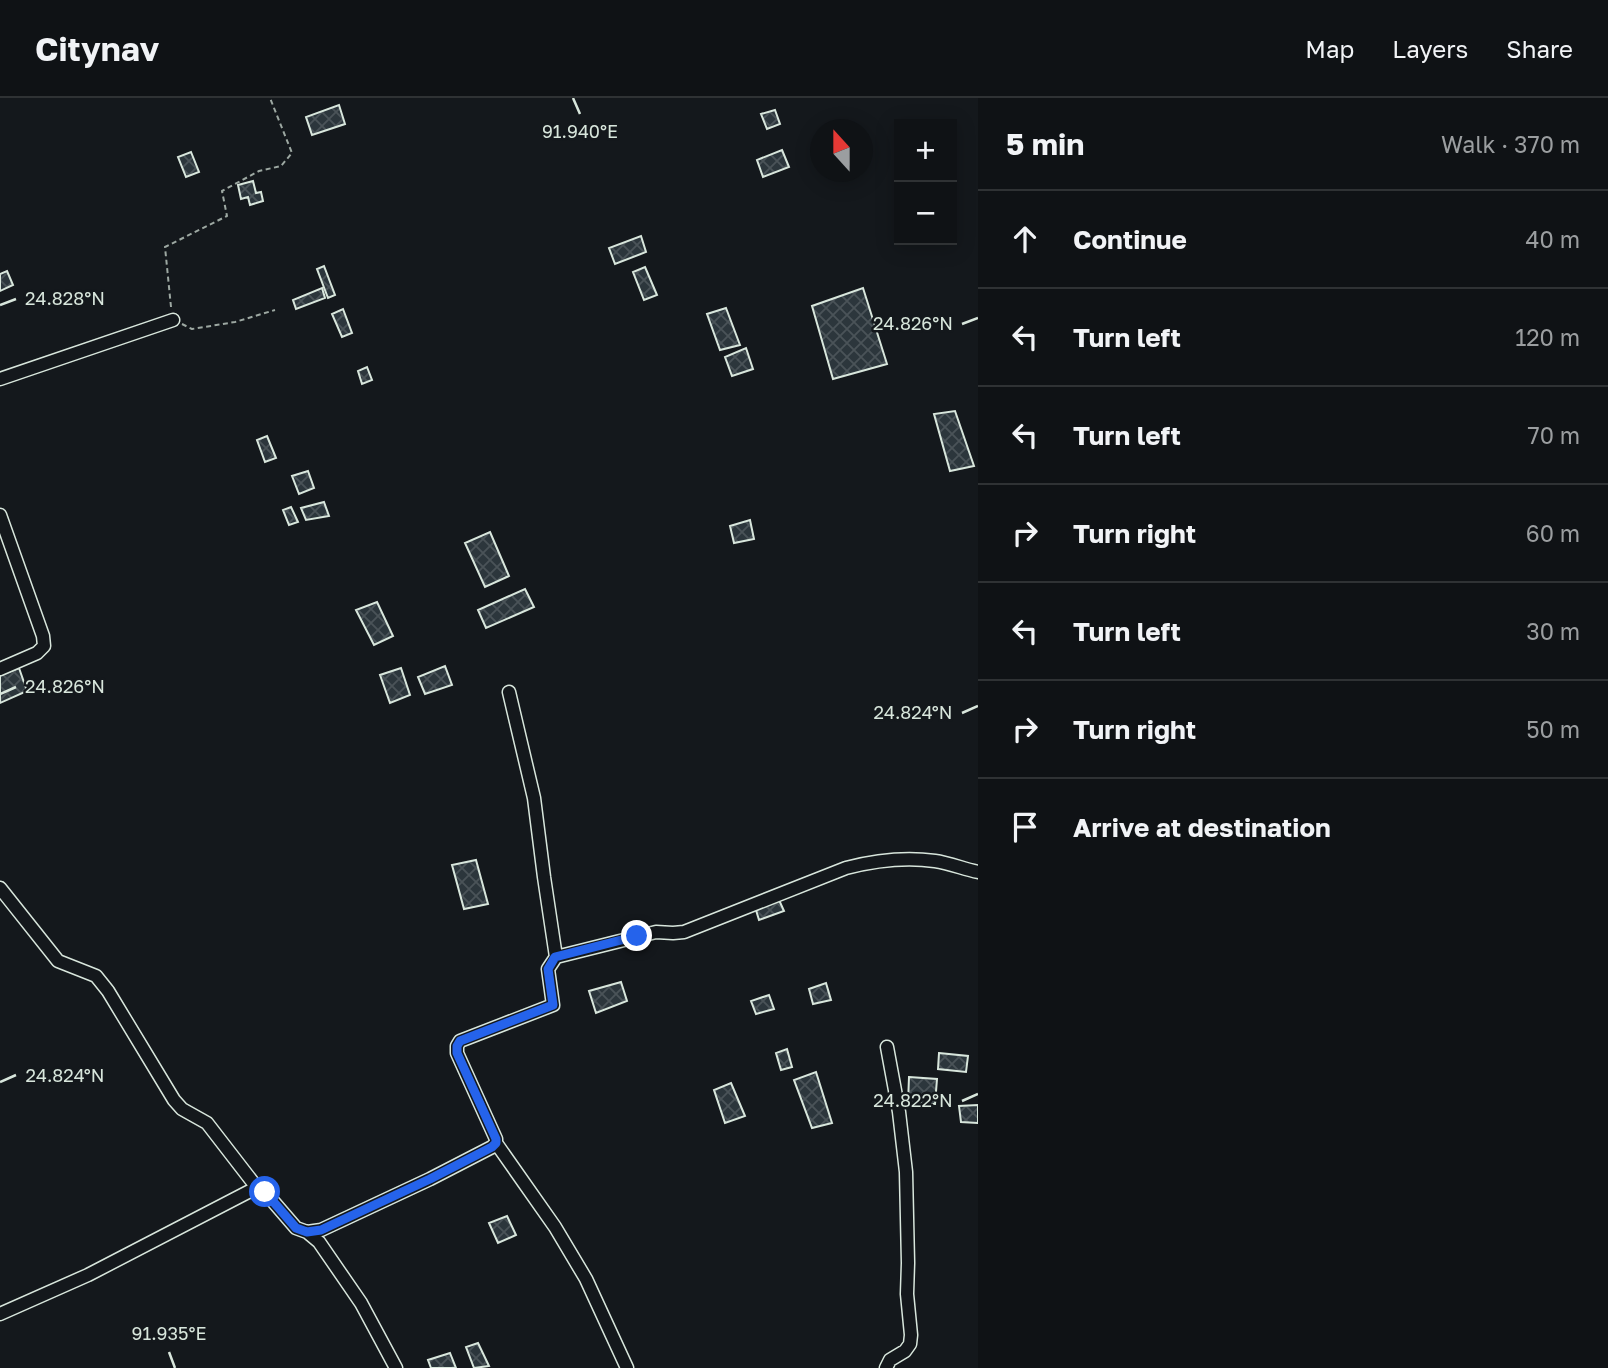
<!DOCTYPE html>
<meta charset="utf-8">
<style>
:root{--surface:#0f1215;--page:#181b1e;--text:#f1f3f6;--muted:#9b9ea0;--line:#2f3234}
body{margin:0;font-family:"Golos Text",sans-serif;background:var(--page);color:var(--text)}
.controls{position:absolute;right:21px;top:21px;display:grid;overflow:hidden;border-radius:0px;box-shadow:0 4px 18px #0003}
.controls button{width:63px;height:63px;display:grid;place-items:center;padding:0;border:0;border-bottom:2px solid var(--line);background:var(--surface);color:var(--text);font:35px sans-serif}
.compass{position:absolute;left:810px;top:21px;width:63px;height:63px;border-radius:50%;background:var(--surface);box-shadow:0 4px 18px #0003;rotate:339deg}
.stop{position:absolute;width:21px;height:21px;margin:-16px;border:5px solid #2563eb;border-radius:50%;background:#fff}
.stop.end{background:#2563eb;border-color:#fff;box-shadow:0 2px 7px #0008}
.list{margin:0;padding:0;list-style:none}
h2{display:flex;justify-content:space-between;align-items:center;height:91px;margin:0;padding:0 28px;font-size:30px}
h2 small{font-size:23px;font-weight:400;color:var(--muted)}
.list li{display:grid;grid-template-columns:46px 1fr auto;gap:21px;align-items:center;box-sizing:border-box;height:98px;padding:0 28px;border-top:2px solid var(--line)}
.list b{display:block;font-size:26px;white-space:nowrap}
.list em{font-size:23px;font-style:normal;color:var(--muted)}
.icon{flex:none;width:38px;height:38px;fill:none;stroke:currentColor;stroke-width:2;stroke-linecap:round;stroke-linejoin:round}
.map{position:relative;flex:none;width:978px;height:1270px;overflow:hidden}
header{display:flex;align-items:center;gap:42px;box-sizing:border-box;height:98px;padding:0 35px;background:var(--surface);border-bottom:2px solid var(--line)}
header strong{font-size:33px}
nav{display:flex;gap:38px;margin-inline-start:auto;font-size:24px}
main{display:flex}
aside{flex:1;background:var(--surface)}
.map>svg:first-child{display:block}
</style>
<header>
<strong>Citynav</strong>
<nav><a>Map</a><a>Layers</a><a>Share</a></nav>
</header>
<main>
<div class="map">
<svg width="978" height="1270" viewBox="0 0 978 1270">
<defs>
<pattern id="building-cross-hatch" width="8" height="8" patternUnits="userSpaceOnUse" patternTransform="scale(1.75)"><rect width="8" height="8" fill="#2c363c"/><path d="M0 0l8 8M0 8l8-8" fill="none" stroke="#4a5358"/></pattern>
</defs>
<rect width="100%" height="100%" fill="#14181c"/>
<path fill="url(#building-cross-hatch)" stroke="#d8e6dc" stroke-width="2" d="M 339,7 L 345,26 L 312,37 L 306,19 Z
M 775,12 L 780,26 L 767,31 L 761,16 Z
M 782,52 L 789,69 L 763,79 L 757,62 Z
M 191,54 L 199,74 L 186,79 L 178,59 Z
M 253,83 L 256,95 L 261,94 L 263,103 L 250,107 L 248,99 L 241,101 L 238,87 Z
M 641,138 L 646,154 L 615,166 L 609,150 Z
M 324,168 L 335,197 L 328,200 L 317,171 Z
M 645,169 L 657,197 L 644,202 L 633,174 Z
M 7,173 L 13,187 L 0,193 L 0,176 Z
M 322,190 L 325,200 L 296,211 L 293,202 Z
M 863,190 L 887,266 L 833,281 L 812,208 Z
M 726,210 L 740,247 L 720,252 L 707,216 Z
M 343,211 L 352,235 L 342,239 L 332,216 Z
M 746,250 L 753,271 L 732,278 L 725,259 Z
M 367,269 L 372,282 L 362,286 L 358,273 Z
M 955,313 L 974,368 L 950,373 L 934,316 Z
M 267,338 L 276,360 L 265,364 L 257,342 Z
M 308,373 L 314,390 L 299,396 L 292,378 Z
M 324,404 L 329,418 L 306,422 L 301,410 Z
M 291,409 L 298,424 L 289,427 L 283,412 Z
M 750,422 L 754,441 L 734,445 L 730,428 Z
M 490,434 L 509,478 L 485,489 L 465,445 Z
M 525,491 L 534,509 L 486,530 L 478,512 Z
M 377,504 L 393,538 L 374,547 L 356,512 Z
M 445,568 L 452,587 L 425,596 L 418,579 Z
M 19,570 L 27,593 L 0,605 L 0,577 Z
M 401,570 L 410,597 L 390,605 L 380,577 Z
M 476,762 L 488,806 L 464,811 L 452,767 Z
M 779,802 L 784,813 L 759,822 L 756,812 Z
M 621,884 L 627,903 L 596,915 L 589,893 Z
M 826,885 L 831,902 L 813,906 L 809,891 Z
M 769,897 L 774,911 L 756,916 L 751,903 Z
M 787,951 L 792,969 L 781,972 L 776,955 Z
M 939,955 L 968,958 L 966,974 L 938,971 Z
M 816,974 L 832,1025 L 812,1030 L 794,982 Z
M 909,979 L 937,981 L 935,1006 L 908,1005 Z
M 731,985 L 745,1018 L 725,1025 L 714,992 Z
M 978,1007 L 978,1025 L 961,1024 L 959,1008 Z
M 507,1118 L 516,1137 L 498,1145 L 489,1125 Z
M 478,1245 L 489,1268 L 474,1270 L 466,1249 Z
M 450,1255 L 456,1270 L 431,1270 L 428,1262 Z"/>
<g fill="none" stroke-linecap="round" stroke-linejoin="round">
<g stroke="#d8e6dc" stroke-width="15">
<path id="minor" d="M 0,281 L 173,222
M 0,417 L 43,538 L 44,548 L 37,555 L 0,571
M 509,594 L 534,700 L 544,779 L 556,859
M 0,790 L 58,863 L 96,878 L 108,893 L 174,1002 L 182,1011 L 207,1025 L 258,1091
M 496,1045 L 555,1129 L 586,1181 L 627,1270
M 307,1134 L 319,1144 L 361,1205 L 396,1270
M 0,1216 L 88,1177 L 250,1093 L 258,1091 L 265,1094 L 296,1130 L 307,1134 L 321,1132 L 430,1081 L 492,1049 L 496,1045 L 496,1041 L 457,955 L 457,948 L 460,943 L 553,907 L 548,871 L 556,859 L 656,834 L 673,835 L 684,834 L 846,770 C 873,763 906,759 935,763 C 949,765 964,771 978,774
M 886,1270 L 890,1262 L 905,1253 L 910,1246 L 911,1237 L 907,1196 L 908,1165 L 906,1074 L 899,1014 L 887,949"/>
</g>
<path stroke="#9da8a2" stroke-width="2" stroke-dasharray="5 3.5" stroke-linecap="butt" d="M 171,209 L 165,149 L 227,118 L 222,93 L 259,73 L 281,68 L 292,55 L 270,0
M 182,226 L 192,231 L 235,224 L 275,212"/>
<use href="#minor" stroke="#14181c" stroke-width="12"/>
</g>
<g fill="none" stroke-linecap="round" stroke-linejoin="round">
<path stroke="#2563eb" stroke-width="9" d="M 265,1094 L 296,1130 L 307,1134 L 321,1132 L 430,1081 L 492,1049 L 496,1045 L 496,1041 L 457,955 L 457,948 L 460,943 L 553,907 L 548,871 L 555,859 L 637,838"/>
</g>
<path fill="none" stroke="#d8e6dc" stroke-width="2.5" d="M 573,0 L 580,16M 0,207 L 16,201M 962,226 L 978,220M 0,596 L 16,589M 962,615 L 978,608M 0,984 L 16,977M 962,1003 L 978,996M 169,1254 L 175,1270"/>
<g font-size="18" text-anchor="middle" fill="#d8e6dc" stroke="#14181c" stroke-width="5" stroke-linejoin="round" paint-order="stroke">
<text x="580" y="40">91.940°E</text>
<text x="65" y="207">24.828°N</text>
<text x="913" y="232">24.826°N</text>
<text x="65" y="595">24.826°N</text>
<text x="913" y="621">24.824°N</text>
<text x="65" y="984">24.824°N</text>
<text x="913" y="1009">24.822°N</text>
<text x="169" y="1242">91.935°E</text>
</g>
</svg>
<div class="controls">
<button>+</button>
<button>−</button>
</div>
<svg class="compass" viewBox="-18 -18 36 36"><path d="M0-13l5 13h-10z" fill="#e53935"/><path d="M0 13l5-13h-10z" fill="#9b9ea0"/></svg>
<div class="stop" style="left:265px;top:1094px"></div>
<div class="stop end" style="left:637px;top:838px"></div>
</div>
<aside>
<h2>5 min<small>Walk · 370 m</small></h2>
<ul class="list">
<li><svg class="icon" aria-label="ahead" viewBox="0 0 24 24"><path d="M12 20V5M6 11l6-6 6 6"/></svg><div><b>Continue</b></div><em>40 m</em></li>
<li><svg class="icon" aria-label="left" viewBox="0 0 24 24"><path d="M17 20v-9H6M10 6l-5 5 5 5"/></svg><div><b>Turn left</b></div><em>120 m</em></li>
<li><svg class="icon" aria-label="left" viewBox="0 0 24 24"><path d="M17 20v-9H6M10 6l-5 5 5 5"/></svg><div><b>Turn left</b></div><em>70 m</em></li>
<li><svg class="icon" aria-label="right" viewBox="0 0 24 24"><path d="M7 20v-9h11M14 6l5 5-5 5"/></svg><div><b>Turn right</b></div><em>60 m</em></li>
<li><svg class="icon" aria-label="left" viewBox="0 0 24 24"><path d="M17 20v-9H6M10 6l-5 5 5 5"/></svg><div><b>Turn left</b></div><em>30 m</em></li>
<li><svg class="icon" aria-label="right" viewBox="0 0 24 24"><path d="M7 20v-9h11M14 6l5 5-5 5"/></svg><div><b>Turn right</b></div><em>50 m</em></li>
<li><svg class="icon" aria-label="arrive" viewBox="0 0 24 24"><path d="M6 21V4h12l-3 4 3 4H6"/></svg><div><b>Arrive at destination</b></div></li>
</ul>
</aside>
</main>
